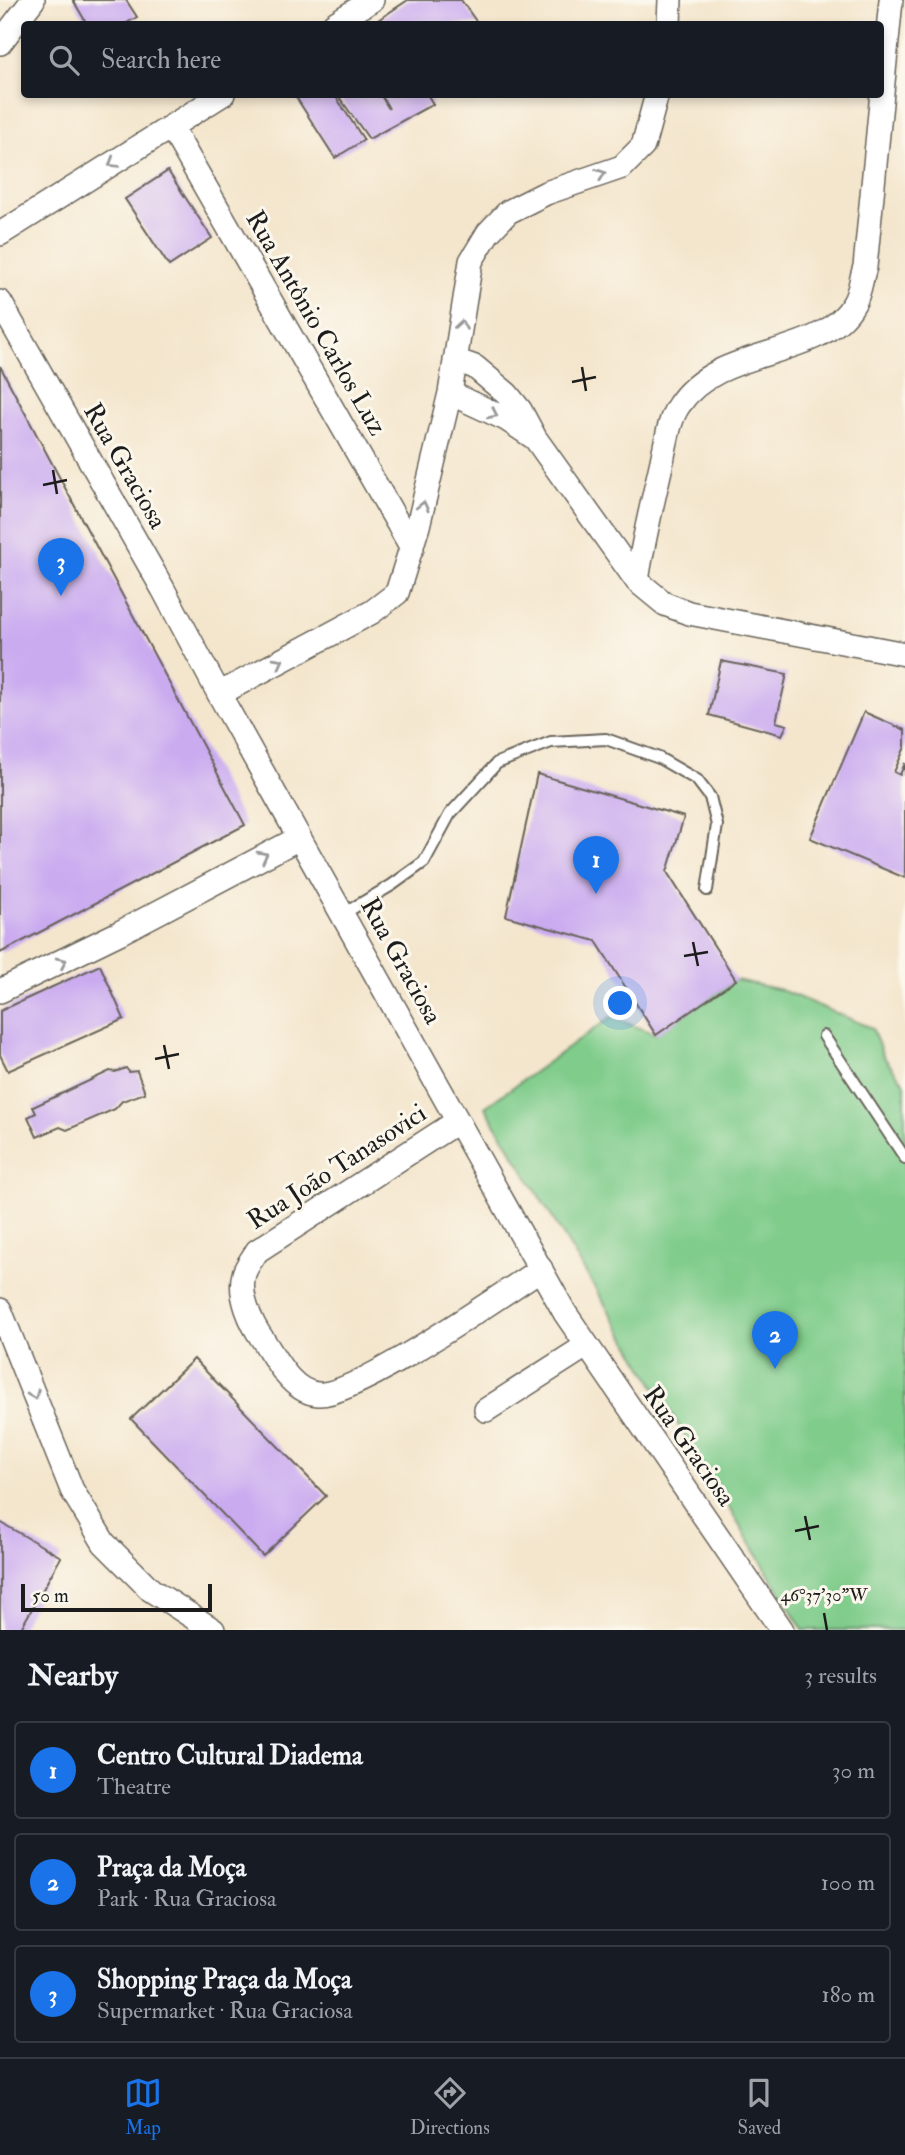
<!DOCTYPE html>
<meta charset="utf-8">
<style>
:root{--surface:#171b24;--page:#20242c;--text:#f1f3f6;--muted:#9ea1a6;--line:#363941;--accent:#1a73e8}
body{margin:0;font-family:"IM FELL Double Pica",serif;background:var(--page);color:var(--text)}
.scale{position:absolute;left:21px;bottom:18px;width:191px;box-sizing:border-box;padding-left:7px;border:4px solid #1c1c1c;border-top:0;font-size:19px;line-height:24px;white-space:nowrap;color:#1c1c1c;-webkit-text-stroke:5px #fbf7ec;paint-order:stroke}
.you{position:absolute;left:621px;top:1004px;width:24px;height:24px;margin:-18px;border:5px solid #fff;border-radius:50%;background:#1a73e8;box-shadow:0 0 0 10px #1a73e833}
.badge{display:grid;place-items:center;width:46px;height:46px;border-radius:50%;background:var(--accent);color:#fff;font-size:23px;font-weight:700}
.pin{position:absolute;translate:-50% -58px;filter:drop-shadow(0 2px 4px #0008)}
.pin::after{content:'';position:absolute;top:37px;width:24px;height:21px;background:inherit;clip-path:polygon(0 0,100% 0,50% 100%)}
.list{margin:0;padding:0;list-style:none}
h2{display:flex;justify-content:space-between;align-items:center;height:91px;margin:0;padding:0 28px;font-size:30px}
h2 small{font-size:23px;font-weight:400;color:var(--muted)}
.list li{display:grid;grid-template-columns:46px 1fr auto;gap:21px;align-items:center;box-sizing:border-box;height:98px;margin:0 14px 14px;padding:0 14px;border:2px solid var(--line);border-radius:7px}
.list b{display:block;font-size:26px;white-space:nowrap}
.list p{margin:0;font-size:23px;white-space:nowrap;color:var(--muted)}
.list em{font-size:23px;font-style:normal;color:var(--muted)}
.icon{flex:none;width:38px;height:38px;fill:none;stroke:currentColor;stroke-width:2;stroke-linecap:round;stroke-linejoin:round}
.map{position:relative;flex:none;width:905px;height:1630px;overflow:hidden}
.search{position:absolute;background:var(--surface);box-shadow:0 4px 10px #0003;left:21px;right:21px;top:21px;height:77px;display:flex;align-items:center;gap:18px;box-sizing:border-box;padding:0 24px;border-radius:7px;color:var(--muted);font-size:26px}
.sheet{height:427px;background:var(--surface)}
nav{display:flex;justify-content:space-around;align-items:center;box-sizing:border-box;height:98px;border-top:2px solid var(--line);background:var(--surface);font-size:19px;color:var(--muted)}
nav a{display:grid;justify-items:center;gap:4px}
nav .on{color:var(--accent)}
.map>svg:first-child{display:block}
</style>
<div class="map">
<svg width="905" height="1630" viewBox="0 0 905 1630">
<rect width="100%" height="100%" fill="#fbf7ec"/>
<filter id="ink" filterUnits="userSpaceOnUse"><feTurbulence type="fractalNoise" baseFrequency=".0143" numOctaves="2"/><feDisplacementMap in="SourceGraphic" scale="14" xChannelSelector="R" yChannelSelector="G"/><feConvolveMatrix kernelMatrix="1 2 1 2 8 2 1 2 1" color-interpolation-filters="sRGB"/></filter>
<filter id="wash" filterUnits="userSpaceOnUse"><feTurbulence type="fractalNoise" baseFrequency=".00686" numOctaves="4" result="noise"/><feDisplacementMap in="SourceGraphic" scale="28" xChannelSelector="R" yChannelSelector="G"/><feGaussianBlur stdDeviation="1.57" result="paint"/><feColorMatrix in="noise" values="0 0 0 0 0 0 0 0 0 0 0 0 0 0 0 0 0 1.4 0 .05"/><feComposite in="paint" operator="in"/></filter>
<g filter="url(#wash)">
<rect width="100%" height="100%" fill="#f4e6cd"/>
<path fill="#7fcc8b" stroke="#4e7454" stroke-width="2" d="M 736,980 L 781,990 L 872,1028 L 883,1056 L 905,1084 L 905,1630 L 803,1630 L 485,1107 L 611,1017 L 656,1034 Z"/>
<g id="blocks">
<path fill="#caabf0" d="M 73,0 L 126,0 L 137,17 L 125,24 L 87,24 Z
M 408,0 L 461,0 L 478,24 L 372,24 Z
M 294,94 L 334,94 L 364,140 L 335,158 Z
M 337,94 L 380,94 L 389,109 L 381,94 L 427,94 L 433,104 L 369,139 Z
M 168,171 L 212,238 L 169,266 L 125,199 Z
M 0,366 L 245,825 L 0,953 Z
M 721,661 L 787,674 L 776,722 L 787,725 L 782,735 L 709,715 Z
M 864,712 L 905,730 L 905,747 L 894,772 L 900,775 L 905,763 L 905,878 L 810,838 Z
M 537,774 L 684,817 L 667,872 L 736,980 L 656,1035 L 596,941 L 506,916 Z
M 100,965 L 124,1019 L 8,1071 L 0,1055 L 0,1011 Z
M 126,1068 L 129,1072 L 137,1071 L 145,1093 L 122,1101 L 115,1109 L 67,1130 L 60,1127 L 37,1137 L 28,1117 L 36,1113 L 33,1107 L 110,1071 L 115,1072 Z
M 194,1359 L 326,1496 L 263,1556 L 131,1419 Z
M 0,1522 L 61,1557 L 20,1630 L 0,1630 Z"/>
</g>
</g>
<g filter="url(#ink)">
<use href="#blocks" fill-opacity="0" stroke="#68635a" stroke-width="2"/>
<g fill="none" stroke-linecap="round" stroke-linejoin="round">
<g stroke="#68635a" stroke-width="14">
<path id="service" d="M 343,914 L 392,885 L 424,862 L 450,814 L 497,763 L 551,742 L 606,739 L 659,758 L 697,780 L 710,797 L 717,825 L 707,890
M 824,1036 L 905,1158"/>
</g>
<g stroke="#68635a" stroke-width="26">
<path id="minor" d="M 334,24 L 372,0
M 669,24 L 670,0
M 0,43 L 33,0
M 171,127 L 412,548
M 0,234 L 223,94
M 0,302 L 163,589 L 219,694 L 565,1313 L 782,1630
M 455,360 L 475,367 L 507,394 L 520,410 L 535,438 L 637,581 L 665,604 L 689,613 L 905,654
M 450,393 L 506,419 L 533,437
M 637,581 C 643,540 653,501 662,461 C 666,443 669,419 679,405 C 719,344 822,361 854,303 C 860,293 861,278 865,267 L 891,0
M 219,694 L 372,612 L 397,593 L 418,526 L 450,393 L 471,261 L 488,233 L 508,212 L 546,193 L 622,167 L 643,146 L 657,94
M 0,991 L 119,933 L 299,838
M 458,1121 L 257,1251 C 253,1258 246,1266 244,1274 C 238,1295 251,1323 263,1340 C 276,1359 291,1392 318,1394 C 354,1398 503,1293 541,1269
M 0,1310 L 72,1490 L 104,1543 L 151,1590 L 213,1630
M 486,1410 L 586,1346"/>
</g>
<use href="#service" stroke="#fff" stroke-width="10"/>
<use href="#minor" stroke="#fff" stroke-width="23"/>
</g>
<defs><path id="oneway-chevron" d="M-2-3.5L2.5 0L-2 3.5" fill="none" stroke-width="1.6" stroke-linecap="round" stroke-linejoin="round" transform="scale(1.75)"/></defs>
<g stroke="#999">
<use href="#oneway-chevron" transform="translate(113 163) rotate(148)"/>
<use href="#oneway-chevron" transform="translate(601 174) rotate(-20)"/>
<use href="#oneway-chevron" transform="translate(461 325) rotate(-81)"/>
<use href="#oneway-chevron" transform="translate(493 414) rotate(26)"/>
<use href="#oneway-chevron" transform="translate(423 506) rotate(-77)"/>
<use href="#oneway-chevron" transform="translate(279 662) rotate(-28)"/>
<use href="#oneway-chevron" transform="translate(263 856) rotate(-28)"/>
<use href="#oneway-chevron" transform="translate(62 962) rotate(-26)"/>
<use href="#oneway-chevron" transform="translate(34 1395) rotate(68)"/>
</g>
</g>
<path fill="none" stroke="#1c1c1c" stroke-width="2.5" d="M 582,367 L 586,391M 572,382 L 596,377M 53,470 L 57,494M 43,485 L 67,480M 693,942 L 698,966M 684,956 L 708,952M 164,1045 L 169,1069M 155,1059 L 179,1054M 805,1516 L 810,1540M 795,1531 L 819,1526M 824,1613 L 827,1630"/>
<g text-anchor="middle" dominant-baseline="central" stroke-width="6" stroke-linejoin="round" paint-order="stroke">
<g font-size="26" fill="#1c1c1c" stroke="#fbf7ec">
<text transform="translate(316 323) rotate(60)">Rua Antônio Carlos Luz</text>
<text transform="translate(125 466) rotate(60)">Rua Graciosa</text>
<text transform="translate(401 961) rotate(61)">Rua Graciosa</text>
<text transform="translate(337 1167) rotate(-33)">Rua João Tanasovici</text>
<text transform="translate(689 1446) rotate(55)">Rua Graciosa</text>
</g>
</g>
<g font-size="18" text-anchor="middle" fill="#1c1c1c" stroke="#fbf7ec" stroke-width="6" stroke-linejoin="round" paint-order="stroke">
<text x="824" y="1601">46°37'30"W</text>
</g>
</svg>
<div class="scale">50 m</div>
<div class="you"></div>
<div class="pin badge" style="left:596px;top:894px">1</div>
<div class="pin badge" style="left:775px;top:1369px">2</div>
<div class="pin badge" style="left:61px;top:596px">3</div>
<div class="search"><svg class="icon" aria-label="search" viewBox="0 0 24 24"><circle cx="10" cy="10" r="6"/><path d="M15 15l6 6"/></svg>Search here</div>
</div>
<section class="sheet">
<h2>Nearby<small>3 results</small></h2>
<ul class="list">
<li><span class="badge">1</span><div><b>Centro Cultural Diadema</b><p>Theatre</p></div><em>30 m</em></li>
<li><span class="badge">2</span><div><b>Praça da Moça</b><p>Park · Rua Graciosa</p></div><em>100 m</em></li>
<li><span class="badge">3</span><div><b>Shopping Praça da Moça</b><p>Supermarket · Rua Graciosa</p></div><em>180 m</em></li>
</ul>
</section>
<nav>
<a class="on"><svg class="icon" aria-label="map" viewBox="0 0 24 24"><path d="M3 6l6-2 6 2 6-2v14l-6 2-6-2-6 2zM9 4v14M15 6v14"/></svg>Map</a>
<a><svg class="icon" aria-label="directions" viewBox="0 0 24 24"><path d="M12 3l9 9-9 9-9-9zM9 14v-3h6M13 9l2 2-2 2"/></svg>Directions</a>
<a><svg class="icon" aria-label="saved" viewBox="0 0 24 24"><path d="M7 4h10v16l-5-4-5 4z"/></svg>Saved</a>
</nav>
